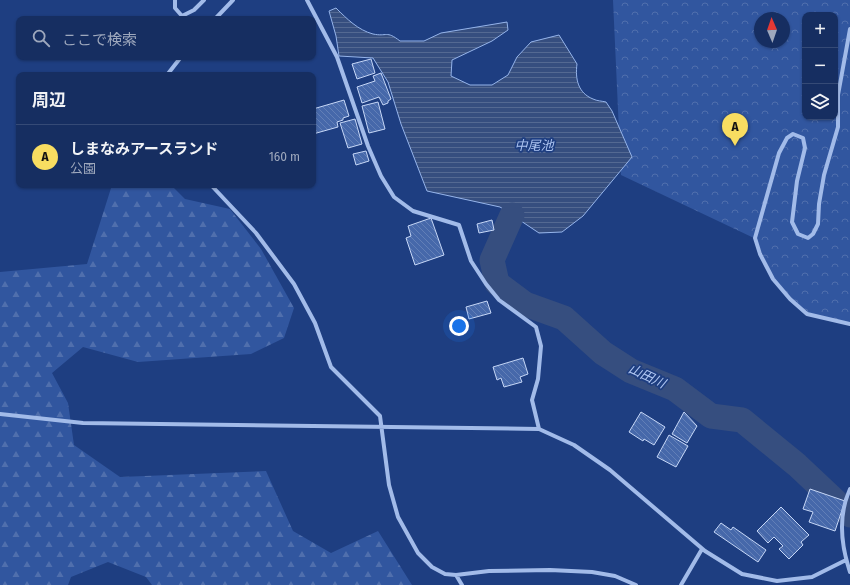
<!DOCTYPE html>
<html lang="ja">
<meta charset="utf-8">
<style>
:root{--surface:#162e61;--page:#1f3667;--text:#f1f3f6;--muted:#9ea8bd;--line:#354a76;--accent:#f8dd61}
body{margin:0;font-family:"Fira Sans Condensed","Noto Sans JP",sans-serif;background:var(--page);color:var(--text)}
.controls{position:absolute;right:12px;top:12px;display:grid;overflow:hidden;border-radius:8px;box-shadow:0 1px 3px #0004}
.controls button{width:36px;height:36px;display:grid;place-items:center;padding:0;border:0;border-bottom:1px solid var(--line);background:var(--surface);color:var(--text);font:20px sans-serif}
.compass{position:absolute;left:754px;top:12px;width:36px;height:36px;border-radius:50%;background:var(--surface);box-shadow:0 1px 3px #0004;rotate:358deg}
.you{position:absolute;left:459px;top:326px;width:14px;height:14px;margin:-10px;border:3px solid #fff;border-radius:50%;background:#1a73e8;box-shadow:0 0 0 6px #1a73e833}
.badge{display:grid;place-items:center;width:26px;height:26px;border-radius:50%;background:var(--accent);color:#111;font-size:13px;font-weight:700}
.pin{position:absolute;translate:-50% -33px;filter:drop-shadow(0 1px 2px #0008)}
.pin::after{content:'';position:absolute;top:21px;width:14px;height:12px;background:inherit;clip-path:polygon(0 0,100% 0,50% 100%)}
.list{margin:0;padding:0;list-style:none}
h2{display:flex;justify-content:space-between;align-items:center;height:52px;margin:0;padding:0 16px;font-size:17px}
h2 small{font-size:13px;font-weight:400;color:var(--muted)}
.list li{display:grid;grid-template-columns:26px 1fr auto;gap:12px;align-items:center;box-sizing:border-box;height:64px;padding:0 16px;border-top:1px solid var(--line)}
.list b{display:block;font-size:15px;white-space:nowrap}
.list p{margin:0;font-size:13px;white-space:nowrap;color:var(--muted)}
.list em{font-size:13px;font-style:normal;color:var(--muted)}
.icon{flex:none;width:22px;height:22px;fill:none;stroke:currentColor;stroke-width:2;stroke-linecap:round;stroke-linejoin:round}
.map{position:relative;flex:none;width:850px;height:585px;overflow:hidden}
.search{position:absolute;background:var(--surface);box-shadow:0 1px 3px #0004;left:16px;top:16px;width:300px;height:44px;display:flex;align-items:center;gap:10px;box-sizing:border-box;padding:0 14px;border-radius:8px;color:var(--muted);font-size:15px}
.panel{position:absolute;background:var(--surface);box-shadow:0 1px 3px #0004;left:16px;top:72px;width:300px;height:116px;border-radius:8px}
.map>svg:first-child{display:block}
</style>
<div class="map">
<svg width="850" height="585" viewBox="0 0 850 585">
<defs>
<pattern id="forest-firs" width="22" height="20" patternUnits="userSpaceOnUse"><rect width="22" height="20" fill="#31569f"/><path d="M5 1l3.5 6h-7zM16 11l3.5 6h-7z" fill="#506fad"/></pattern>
<pattern id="park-crowns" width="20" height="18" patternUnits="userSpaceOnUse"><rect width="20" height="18" fill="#31569f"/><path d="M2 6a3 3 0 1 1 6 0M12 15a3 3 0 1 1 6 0" fill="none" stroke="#506fad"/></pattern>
<pattern id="water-rules" width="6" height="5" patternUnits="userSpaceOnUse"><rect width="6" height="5" fill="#364e7f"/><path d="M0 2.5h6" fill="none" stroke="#546992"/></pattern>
<pattern id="building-back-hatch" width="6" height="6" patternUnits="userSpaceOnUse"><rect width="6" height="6" fill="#4668aa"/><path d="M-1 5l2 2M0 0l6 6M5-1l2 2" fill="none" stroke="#627fb7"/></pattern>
</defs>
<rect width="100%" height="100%" fill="#1e3e81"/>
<path fill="url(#forest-firs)" d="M 112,185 L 171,185 L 185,199 L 230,209 L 261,249 L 294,308 L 284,338 L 251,354 L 138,362 L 83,347 L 52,373 L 68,403 L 74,445 L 120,477 L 266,471 L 293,531 L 331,553 L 378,531 L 412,585 L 152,585 L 146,577 L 108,562 L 71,577 L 68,585 L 0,585 L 0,272 L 87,264 Z"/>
<path fill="url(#park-crowns)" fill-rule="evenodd" d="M 613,0 L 850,0 L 850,324 L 807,314 L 773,279 L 756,239 L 621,175 ZM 805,15 L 835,15 L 835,117 L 805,117 ZM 760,18 L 784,18 L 784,42 L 760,42 Z"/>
<path fill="url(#water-rules)" stroke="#95b4eb" d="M 336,8 C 347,19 358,30 373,34 C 387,37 386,30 400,41 L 424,41 L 441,33 L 507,22 L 508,30 L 492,41 L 452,60 L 451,76 L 470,85 L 492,85 L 508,75 L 517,57 L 531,42 L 559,35 L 577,64 C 575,79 578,93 593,99 C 597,101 602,101 606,102 L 612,111 L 632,157 L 583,216 L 562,232 L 539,233 L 500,207 L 427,191 L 401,124 L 388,82 L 373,58 L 339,56 L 336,36 L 329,11 Z"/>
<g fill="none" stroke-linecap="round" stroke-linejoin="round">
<path stroke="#364e7f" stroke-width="25" d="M 512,215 L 492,260 L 497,283 L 525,304 L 564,318 L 603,353 L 631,371 L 675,389 L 711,416 L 742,420 L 797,465 L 850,515"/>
</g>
<path fill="url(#building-back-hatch)" stroke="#c6d7f7" d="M 371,59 L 375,73 L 357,79 L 352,64 Z
M 381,73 L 391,99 L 388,101 L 388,103 L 383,105 L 379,97 L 362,103 L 357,87 L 375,81 L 373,76 Z
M 344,100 L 349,116 L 343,118 L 343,120 L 337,122 L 338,127 L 313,134 L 313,109 Z
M 378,102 L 385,129 L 369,133 L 362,106 Z
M 355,119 L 362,144 L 348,148 L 340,123 Z
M 366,151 L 369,161 L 356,165 L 353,154 Z
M 431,218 L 444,255 L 415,265 L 406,238 L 411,236 L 408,226 Z
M 492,220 L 494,230 L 479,233 L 477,224 Z
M 487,301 L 491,313 L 469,319 L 466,307 Z
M 523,358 L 528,374 L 520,377 L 522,382 L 504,387 L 501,378 L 497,380 L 493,367 Z
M 641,412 L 665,427 L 654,445 L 644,439 L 643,441 L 629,432 Z
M 684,412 L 697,426 L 687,443 L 672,434 Z
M 669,435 L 688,446 L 676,467 L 657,457 Z
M 810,489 L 845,501 L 835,531 L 809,522 L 813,512 L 803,509 Z
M 781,507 L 809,535 L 801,542 L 803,545 L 789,559 L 779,549 L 783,546 L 774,537 L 768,543 L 757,531 Z
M 721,523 L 731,530 L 733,527 L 766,550 L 758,562 L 714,532 Z"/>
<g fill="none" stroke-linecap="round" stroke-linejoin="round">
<path stroke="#a2bbe9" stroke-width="4" d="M 175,0 L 175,8 L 182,16 L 194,10 L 204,0
M 307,0 L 337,57 L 368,146 L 381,176 L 394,197 L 413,211 L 459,225 L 471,261 L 486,284 L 499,300 L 536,327 L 541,346 L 538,379 L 532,400 L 539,429
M 215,19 L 233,0
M 850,29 L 838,95 L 838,127 L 824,175 L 819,204 L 818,224 L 813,234 L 808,238 L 798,234 L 792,222 L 797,181 L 805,148 L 803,138 L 793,134 L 787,138 L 779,153 L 755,238 L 760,254 L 773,279 L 790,299 L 807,314 L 850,324
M 167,75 L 181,57
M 211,185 L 256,233 L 294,284 L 315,323 L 331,367 L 380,416 L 389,485 L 398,517 L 418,553 L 432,567 L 445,574 L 456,575 L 489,571 L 550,570 L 592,572 L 615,576 L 636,585
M 0,414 L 83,423 L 539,429 L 574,445 L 610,470 L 705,551 L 742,574 L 777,581 L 812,577 L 846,560
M 850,489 C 838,515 841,545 850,572
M 456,575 L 462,585
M 681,585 L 702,549"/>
</g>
<g text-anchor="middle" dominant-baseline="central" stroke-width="3.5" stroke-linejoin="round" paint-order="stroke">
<g font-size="13" font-style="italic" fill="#aec5f1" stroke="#1e3e81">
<text x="534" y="145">中尾池</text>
<text transform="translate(647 376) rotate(25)">山田川</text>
</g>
</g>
</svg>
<div class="controls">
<button>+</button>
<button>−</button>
<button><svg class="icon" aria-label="layers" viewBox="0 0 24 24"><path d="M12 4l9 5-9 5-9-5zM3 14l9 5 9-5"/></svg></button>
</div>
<svg class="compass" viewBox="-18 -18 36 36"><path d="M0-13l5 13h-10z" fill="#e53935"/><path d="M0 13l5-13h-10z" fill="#9ea8bd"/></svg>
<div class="you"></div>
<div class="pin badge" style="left:735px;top:146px">A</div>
<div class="search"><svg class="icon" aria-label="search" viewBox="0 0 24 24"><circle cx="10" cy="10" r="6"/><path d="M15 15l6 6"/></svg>ここで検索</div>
<section class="panel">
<h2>周辺<small></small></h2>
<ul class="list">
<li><span class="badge">A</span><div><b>しまなみアースランド</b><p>公園</p></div><em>160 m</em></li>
</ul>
</section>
</div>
